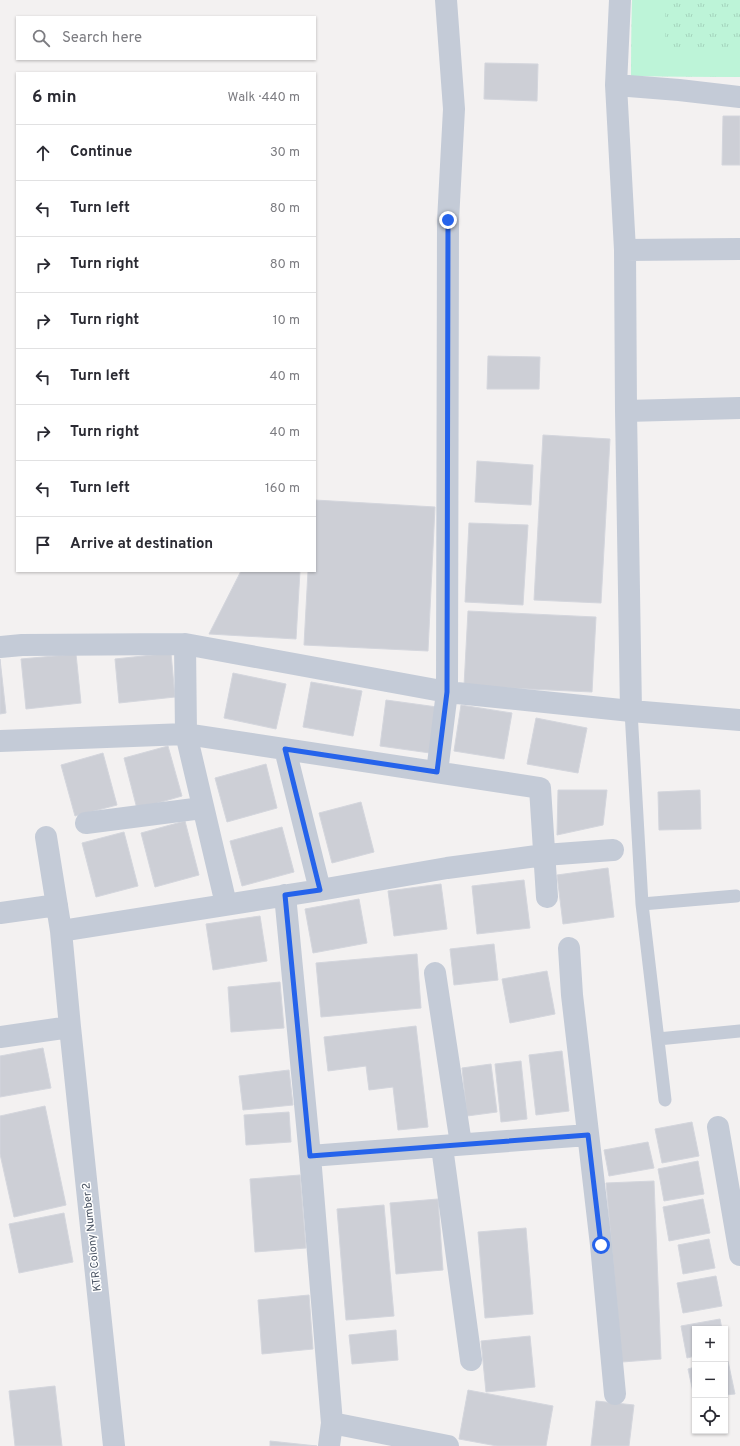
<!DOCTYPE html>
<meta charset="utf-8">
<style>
:root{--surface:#fff;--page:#f7f7f7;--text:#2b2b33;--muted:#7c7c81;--line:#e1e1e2}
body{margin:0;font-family:Overpass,sans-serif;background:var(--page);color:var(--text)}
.controls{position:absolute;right:12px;bottom:12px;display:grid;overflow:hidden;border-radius:0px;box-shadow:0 1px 3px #0004}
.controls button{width:36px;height:36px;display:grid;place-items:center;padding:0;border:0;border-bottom:1px solid var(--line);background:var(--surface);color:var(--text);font:20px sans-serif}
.stop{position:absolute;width:12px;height:12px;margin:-9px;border:3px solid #2563eb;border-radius:50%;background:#fff}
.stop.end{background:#2563eb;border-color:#fff;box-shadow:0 1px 4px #0008}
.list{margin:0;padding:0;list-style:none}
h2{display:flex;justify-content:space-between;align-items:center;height:52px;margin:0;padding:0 16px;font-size:17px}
h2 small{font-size:13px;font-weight:400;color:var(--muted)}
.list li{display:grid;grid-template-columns:26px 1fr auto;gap:12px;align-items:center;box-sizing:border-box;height:56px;padding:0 16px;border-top:1px solid var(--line)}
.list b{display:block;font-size:15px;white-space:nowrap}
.list em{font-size:13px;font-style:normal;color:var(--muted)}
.icon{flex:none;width:22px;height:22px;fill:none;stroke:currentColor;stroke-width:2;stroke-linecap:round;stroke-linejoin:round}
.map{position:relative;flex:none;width:740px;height:1446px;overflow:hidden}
.search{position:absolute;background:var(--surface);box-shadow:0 1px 3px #0004;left:16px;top:16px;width:300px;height:44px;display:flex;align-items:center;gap:10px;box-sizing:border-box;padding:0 14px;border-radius:0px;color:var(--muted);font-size:15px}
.panel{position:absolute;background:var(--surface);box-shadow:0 1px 3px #0004;left:16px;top:72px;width:300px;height:500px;border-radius:0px}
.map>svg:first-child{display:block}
</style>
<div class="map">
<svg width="740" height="1446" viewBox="0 0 740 1446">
<defs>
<pattern id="park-tufts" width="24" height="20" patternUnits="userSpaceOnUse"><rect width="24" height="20" fill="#bdf4d8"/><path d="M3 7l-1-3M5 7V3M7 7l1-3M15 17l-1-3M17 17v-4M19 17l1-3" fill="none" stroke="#a4d3bc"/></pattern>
</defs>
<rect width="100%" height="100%" fill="#f3f1f1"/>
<path fill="url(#park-tufts)" d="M 632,0 L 740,0 L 740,77 L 631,76 Z"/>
<path fill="#bdf4d8" d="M 632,0 L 665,0 L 665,47 L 740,47 L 740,77 L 631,76 Z"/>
<path fill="#cdcfd6" stroke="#d4d6dd" d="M 485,63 L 538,64 L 537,101 L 484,99 Z
M 723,116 L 740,116 L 740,165 L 722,165 Z
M 488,356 L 540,357 L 539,389 L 487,389 Z
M 543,435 L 610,439 L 601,603 L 534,600 Z
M 477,461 L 533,465 L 531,505 L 475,502 Z
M 315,500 L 435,507 L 428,651 L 304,645 L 308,571 L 315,571 Z
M 469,523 L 528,525 L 523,605 L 465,602 Z
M 241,571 L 300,571 L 296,639 L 209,634 Z
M 468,611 L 596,617 L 592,692 L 464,686 Z
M 171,653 L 175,697 L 119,703 L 115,659 Z
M 76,654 L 81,703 L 26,709 L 21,659 Z
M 0,659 L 6,713 L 0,714 Z
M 233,673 L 286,684 L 276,729 L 224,718 Z
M 311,682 L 362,691 L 353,736 L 303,727 Z
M 386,700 L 437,707 L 430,753 L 380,746 Z
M 461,705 L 512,713 L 504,759 L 454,751 Z
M 536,718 L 587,728 L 578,773 L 527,764 Z
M 168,746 L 182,796 L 137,809 L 124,758 Z
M 103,753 L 117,805 L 75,816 L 61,765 Z
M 266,764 L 277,808 L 227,822 L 215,778 Z
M 558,790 L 607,790 L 603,825 L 557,835 Z
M 700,790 L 701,829 L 659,830 L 658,792 Z
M 361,802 L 374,852 L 332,863 L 319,813 Z
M 185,821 L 199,875 L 155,887 L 141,833 Z
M 282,827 L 294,872 L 242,886 L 230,841 Z
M 124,832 L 138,886 L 96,897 L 82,843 Z
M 608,868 L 614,917 L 563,924 L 557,875 Z
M 524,880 L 530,928 L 477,934 L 472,886 Z
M 441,884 L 447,929 L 394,936 L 388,891 Z
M 359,899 L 367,943 L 313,953 L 305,909 Z
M 260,916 L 267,961 L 213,970 L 206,924 Z
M 494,944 L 498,980 L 454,985 L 450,949 Z
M 417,954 L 421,1008 L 321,1017 L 316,963 Z
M 547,971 L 555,1014 L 510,1023 L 502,979 Z
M 280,982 L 284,1028 L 231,1032 L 228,987 Z
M 416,1026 L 428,1127 L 398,1130 L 393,1087 L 369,1090 L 366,1066 L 328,1071 L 324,1037 Z
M 43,1048 L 51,1088 L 0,1097 L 0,1056 Z
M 562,1051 L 569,1111 L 536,1115 L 529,1055 Z
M 521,1061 L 527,1119 L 501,1122 L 495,1064 Z
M 491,1064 L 497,1112 L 467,1116 L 462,1068 Z
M 289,1070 L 293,1105 L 243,1110 L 239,1076 Z
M 45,1106 L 66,1205 L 14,1217 L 0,1154 L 0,1116 Z
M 289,1112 L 291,1142 L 246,1145 L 244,1115 Z
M 692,1122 L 699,1156 L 662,1163 L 655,1129 Z
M 648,1142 L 654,1168 L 609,1176 L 604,1150 Z
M 698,1161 L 704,1194 L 664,1201 L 658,1169 Z
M 300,1175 L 306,1248 L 255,1252 L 250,1179 Z
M 654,1181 L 661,1359 L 622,1362 L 606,1183 Z
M 438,1199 L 443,1270 L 396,1274 L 390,1203 Z
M 703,1199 L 710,1233 L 669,1241 L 663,1207 Z
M 384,1205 L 394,1316 L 346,1320 L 337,1209 Z
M 64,1213 L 73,1262 L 19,1273 L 9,1224 Z
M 526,1228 L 533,1314 L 485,1318 L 478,1232 Z
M 709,1239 L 715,1268 L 683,1274 L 678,1245 Z
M 716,1276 L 722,1306 L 683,1313 L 677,1283 Z
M 309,1295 L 313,1349 L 262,1354 L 258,1300 Z
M 720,1319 L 722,1329 L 695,1329 L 695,1356 L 687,1358 L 681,1326 Z
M 396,1330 L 398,1360 L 352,1364 L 349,1335 Z
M 530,1336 L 535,1387 L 486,1392 L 481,1341 Z
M 728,1361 L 735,1394 L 725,1395 L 725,1362 Z
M 695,1367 L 695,1401 L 688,1369 Z
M 55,1386 L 62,1446 L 15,1446 L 9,1391 Z
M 468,1390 L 553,1406 L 546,1446 L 497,1446 L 459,1439 Z
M 596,1401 L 634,1405 L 629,1446 L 591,1446 Z
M 270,1441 L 317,1446 L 270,1446 Z"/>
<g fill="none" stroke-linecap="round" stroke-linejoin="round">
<path stroke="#c4cbd7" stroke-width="13" d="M 631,711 L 642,904 L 665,1100
M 642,904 L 736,896
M 658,1039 L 740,1031"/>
<path stroke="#c4cbd7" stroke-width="22" d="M 620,0 L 616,85 L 625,250 L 626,411 L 631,711
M 616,85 L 679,90 L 740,97
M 625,250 L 740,249
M 626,411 L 740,408
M 185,644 L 186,734 L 226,904
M 0,647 L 22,645 L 185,644 L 447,692 L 631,711 L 740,720
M 0,741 L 186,734 L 540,788 L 547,897
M 285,749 L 320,890
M 437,772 L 447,692 L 448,221 L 454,109 L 446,0
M 86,823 L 202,808
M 46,837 L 61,931
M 285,895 L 310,1156 L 332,1423 L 329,1446
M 0,913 L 57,905
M 569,948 L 572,995 L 601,1245 L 615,1394
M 435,973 L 461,1144
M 70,1027 L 114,1446
M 0,1037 L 70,1027 L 61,931 L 320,890 L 447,868 L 544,855 L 613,850
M 718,1127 L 740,1255
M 442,1147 L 471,1360
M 310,1156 L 588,1135
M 332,1423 L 448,1446"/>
</g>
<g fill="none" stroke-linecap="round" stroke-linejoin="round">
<path stroke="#2563eb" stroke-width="5" d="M 448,220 L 447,692 L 437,772 L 285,749 L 320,890 L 285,895 L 310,1156 L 588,1135 L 601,1245"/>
</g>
<g text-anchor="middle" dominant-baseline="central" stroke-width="3" stroke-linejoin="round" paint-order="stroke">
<g font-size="11" fill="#475161" stroke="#fff">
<text transform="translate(92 1237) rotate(-96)">KTR Colony Number 2</text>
</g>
</g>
</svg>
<div class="controls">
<button>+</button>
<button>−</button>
<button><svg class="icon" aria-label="locate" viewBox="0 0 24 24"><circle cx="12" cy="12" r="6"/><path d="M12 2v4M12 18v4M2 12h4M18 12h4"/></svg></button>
</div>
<div class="stop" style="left:601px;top:1245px"></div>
<div class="stop end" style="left:448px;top:220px"></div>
<div class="search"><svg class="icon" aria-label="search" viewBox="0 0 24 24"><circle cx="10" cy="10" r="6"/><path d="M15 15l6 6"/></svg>Search here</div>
<section class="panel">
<h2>6 min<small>Walk · 440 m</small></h2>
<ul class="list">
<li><svg class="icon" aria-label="ahead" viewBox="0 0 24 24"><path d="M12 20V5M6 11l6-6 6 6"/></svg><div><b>Continue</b></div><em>30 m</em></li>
<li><svg class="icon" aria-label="left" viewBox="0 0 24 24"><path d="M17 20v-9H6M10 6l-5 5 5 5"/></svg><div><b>Turn left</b></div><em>80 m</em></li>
<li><svg class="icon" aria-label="right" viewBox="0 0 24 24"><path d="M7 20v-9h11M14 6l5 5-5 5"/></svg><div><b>Turn right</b></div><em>80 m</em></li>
<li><svg class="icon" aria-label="right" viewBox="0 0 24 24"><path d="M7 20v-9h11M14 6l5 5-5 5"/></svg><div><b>Turn right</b></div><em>10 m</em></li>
<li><svg class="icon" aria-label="left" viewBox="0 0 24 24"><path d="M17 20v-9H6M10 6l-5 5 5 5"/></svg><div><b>Turn left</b></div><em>40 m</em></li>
<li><svg class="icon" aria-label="right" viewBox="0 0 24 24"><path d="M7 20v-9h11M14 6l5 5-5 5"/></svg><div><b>Turn right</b></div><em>40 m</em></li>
<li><svg class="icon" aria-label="left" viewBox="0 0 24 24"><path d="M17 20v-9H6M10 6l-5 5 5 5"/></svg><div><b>Turn left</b></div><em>160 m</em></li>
<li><svg class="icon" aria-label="arrive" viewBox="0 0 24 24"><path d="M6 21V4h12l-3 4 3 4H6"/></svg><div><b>Arrive at destination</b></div></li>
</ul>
</section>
</div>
